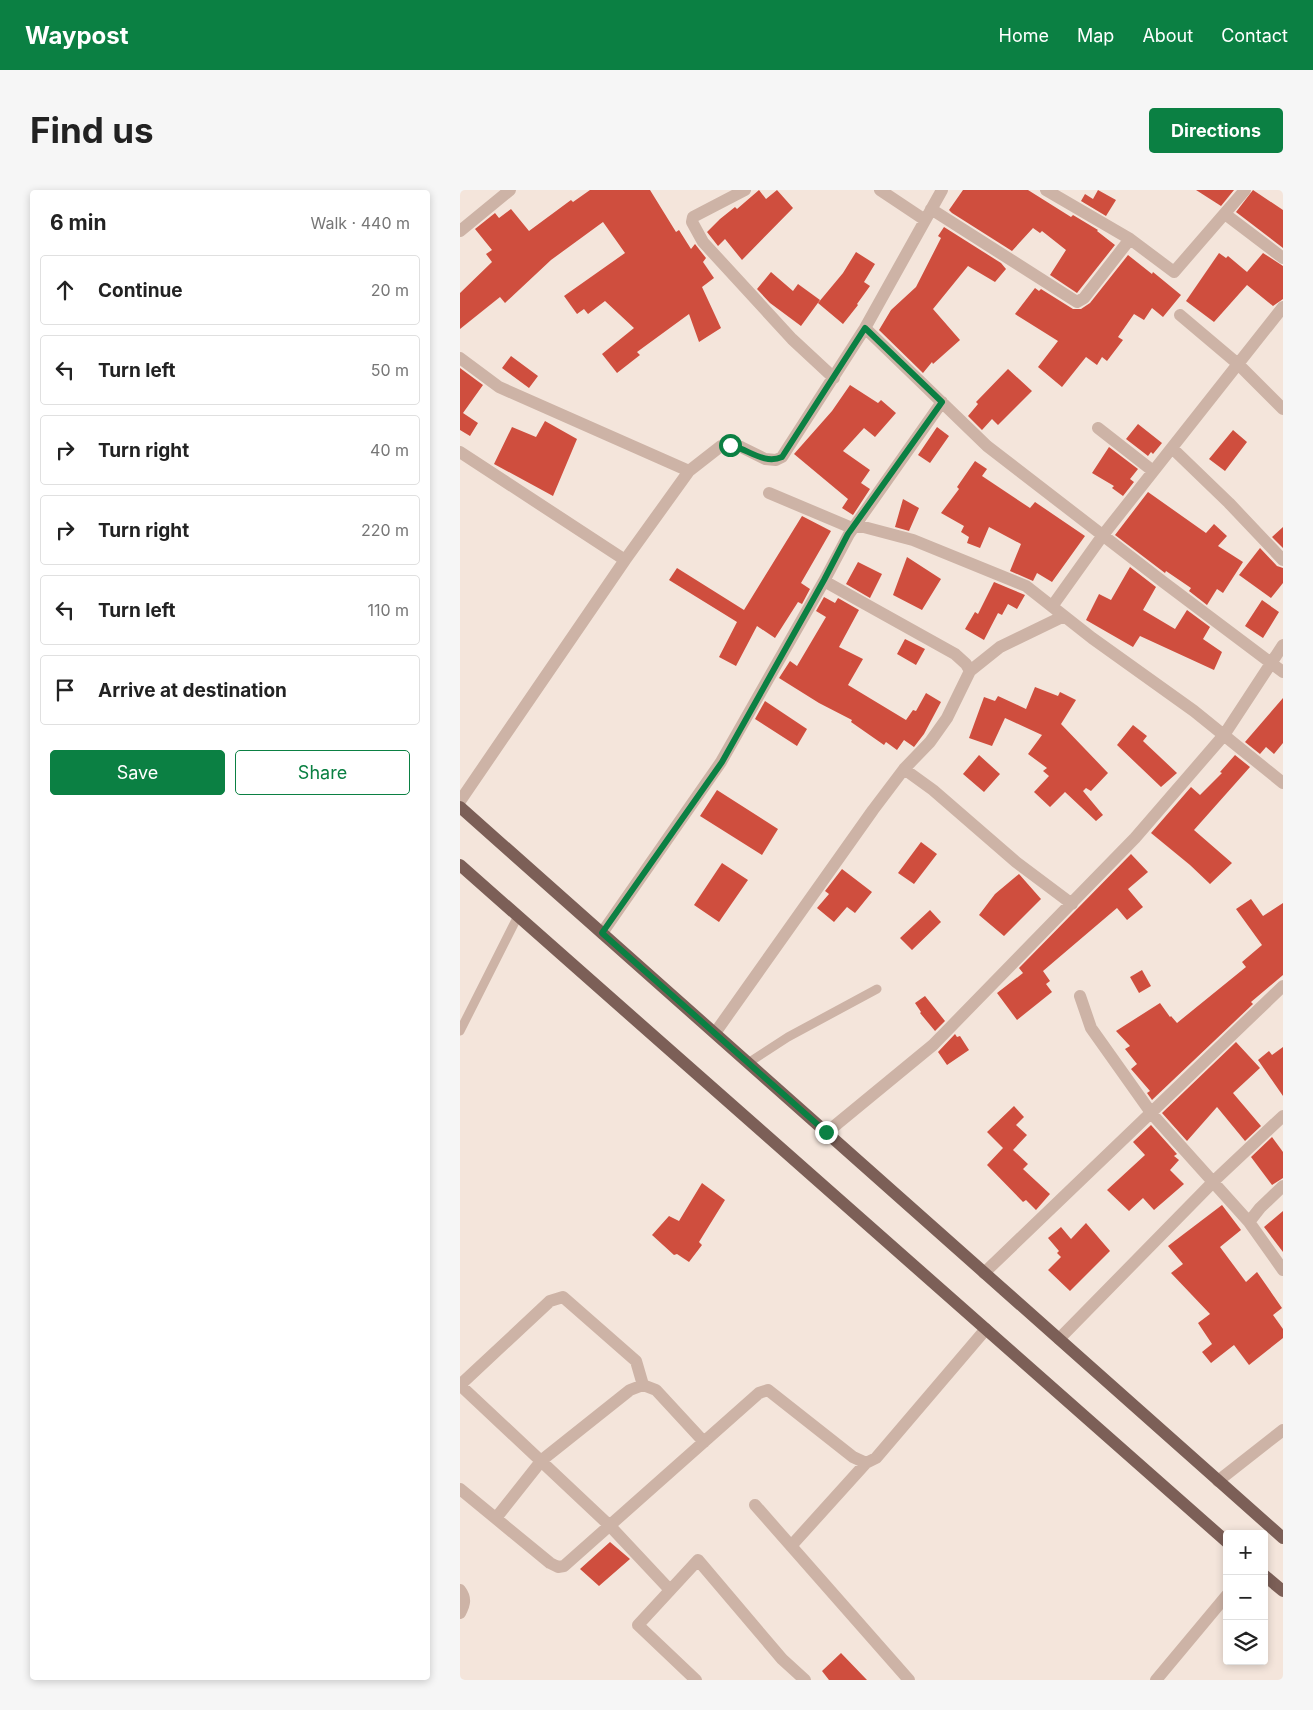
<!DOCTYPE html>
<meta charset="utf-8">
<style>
:root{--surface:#fff;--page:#f6f6f6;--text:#222;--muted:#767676;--line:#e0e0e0;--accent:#0b8043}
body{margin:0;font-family:Inter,sans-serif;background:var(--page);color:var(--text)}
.controls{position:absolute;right:15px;bottom:15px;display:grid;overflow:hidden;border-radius:5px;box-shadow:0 2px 8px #0003}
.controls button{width:45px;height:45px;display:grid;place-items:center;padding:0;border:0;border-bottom:1px solid var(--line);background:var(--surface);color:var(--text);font:25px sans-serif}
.stop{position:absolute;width:15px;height:15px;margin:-11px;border:4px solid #0b8043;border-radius:50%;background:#fff}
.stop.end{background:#0b8043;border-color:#fff;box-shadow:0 1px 5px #0008}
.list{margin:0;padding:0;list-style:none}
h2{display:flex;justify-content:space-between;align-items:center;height:65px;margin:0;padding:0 20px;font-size:21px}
h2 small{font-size:16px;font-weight:400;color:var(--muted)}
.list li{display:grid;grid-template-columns:32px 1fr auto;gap:15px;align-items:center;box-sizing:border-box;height:70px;margin:0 10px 10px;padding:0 10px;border:1px solid var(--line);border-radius:5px}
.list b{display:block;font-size:19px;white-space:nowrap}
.list em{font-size:16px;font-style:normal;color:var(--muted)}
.actions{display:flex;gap:10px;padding:15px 20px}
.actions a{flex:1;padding:11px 0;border:1px solid var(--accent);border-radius:5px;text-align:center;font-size:18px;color:var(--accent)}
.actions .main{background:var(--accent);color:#fff}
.icon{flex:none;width:28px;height:28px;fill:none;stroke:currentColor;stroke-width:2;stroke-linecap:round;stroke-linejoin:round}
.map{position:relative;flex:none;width:823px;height:1490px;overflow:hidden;border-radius:5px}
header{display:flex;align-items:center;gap:30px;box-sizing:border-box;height:70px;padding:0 25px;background:var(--accent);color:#fff}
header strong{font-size:24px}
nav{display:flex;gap:28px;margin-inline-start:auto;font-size:18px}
.intro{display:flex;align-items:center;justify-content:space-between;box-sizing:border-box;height:120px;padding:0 30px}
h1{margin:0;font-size:35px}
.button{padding:12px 22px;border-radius:5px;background:var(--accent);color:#fff;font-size:18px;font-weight:700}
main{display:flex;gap:30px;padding:0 30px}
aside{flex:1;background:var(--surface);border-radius:5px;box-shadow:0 2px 8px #0003}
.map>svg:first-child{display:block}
</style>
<header>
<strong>Waypost</strong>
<nav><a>Home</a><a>Map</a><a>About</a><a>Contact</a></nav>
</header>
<div class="intro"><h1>Find us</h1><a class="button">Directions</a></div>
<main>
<aside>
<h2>6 min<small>Walk · 440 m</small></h2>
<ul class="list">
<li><svg class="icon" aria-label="ahead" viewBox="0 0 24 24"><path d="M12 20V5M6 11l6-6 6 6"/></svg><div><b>Continue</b></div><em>20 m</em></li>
<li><svg class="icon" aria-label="left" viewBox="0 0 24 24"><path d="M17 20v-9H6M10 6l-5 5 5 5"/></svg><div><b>Turn left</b></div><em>50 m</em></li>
<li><svg class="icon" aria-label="right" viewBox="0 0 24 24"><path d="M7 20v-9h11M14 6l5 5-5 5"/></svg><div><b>Turn right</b></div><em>40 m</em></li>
<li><svg class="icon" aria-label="right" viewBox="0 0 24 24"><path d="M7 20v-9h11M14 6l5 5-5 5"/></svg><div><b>Turn right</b></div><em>220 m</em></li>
<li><svg class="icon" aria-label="left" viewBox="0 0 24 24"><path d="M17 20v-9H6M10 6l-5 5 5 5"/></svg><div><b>Turn left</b></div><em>110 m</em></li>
<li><svg class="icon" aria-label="arrive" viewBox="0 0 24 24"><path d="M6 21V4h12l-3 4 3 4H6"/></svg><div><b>Arrive at destination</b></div></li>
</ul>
<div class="actions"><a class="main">Save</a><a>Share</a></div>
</aside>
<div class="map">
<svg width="823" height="1490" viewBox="0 0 823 1490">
<rect width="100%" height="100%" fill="#f4e5db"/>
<path fill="#cf4e3e" d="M 130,0 L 190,0 L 216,42 L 219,40 L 231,59 L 235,54 L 246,68 L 243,72 L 254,88 L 242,97 L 261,138 L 239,152 L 229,124 L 177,162 L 180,165 L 157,183 L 142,164 L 174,138 L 145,111 L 128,124 L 124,119 L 117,124 L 104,106 L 165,63 L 143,32 L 91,70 L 45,113 L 40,107 L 0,139 L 0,103 L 32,72 L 26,64 L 32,60 L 15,39 L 35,23 L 39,28 L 51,19 L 69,41 L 111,10 L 113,12 Z
M 299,0 L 306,9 L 317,0 L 333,18 L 282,70 L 265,49 L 258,56 L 247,42 L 260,29 L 275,17 L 277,19 Z
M 503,0 L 568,0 L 611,27 L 613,25 L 638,40 L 637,41 L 655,55 L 617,103 L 590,85 L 606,60 L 582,41 L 580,43 L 573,38 L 552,61 L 492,23 L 489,20 Z
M 638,0 L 656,10 L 646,26 L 621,11 L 625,4 L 633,9 Z
M 736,0 L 774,0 L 761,16 Z
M 793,0 L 823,20 L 823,58 L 776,22 Z
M 484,37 L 541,73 L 546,79 L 535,92 L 508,76 L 473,119 L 500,150 L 473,174 L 472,172 L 463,183 L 419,140 L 431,120 L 456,97 L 481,48 L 478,46 Z
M 396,62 L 415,74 L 404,92 L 410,96 L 397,114 L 398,115 L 383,134 L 358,113 L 383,83 Z
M 759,63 L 766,68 L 768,66 L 787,82 L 803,63 L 823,76 L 823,109 L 813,116 L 787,95 L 754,132 L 726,111 Z
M 668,65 L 692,84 L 693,82 L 721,105 L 703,127 L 692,118 L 684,130 L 674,124 L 658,147 L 663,150 L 647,171 L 642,167 L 637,175 L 626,167 L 602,197 L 578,177 L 598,151 L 555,124 L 575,98 L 579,101 L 581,99 L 613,119 L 621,119 L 630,113 Z
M 311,82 L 333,101 L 338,94 L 360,110 L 341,136 L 310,113 L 297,99 Z
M 51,166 L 78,186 L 69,198 L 42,178 Z
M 0,178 L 23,195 L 3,223 L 18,233 L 10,246 L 0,240 Z
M 548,179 L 572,201 L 538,235 L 532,229 L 522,240 L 508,226 L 518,214 L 516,212 Z
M 390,195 L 418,213 L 421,210 L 436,223 L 415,247 L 404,238 L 383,261 L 410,280 L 401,293 L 410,299 L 393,325 L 382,318 L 388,309 L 334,264 L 372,221 Z
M 85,231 L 117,249 L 93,306 L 34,274 L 52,237 L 76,247 Z
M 678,234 L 702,253 L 693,264 L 691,262 L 688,266 L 666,249 Z
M 477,237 L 489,246 L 470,273 L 458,265 Z
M 773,240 L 787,252 L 765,281 L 749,269 Z
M 649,257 L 678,279 L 670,289 L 674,292 L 663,306 L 652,298 L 654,296 L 632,283 Z
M 515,271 L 527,279 L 522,286 L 570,318 L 575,312 L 625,346 L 592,392 L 577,383 L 573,391 L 550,381 L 561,354 L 529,337 L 520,358 L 507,353 L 509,347 L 501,342 L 504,336 L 481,323 L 499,299 L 497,297 Z
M 688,302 L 746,343 L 754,334 L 767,346 L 758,356 L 783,372 L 763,403 L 757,399 L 747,415 L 729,401 L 731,398 L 706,381 L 705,383 L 655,345 Z
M 443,309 L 459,318 L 449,341 L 435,337 Z
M 342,326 L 371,341 L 341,393 L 350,399 L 342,414 L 338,412 L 315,448 L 297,436 L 276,476 L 259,467 L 277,432 L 209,390 L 217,378 L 284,420 Z
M 823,337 L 823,358 L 812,347 Z
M 800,358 L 817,376 L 823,378 L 823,393 L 811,408 L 779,385 Z
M 447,367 L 481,389 L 462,420 L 433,405 Z
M 398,372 L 422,384 L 410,408 L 386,394 Z
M 670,377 L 696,397 L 683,420 L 715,439 L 727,420 L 750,437 L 743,449 L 762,462 L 754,480 L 680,446 L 673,457 L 626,430 L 639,404 L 651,410 Z
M 534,392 L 565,405 L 557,419 L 548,414 L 542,425 L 538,423 L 524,450 L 505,439 L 515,422 L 518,424 Z
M 364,407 L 375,413 L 378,408 L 399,420 L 379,457 L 403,469 L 388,495 L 446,530 L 453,520 L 456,521 L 466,503 L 481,512 L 464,544 L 454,557 L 444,550 L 437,560 L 426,552 L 424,555 L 391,532 L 392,530 L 359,513 L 319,488 L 330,471 L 337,476 L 366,427 L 356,421 Z
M 802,410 L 819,422 L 803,448 L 785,436 Z
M 445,449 L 465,459 L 456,475 L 437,464 Z
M 575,497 L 598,506 L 600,502 L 616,510 L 601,534 L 648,583 L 631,601 L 626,598 L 623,601 L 643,625 L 636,631 L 605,602 L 590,617 L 574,602 L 589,586 L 583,581 L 587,578 L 568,564 L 582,545 L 545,528 L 532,556 L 509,548 L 524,507 L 535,511 L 538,506 L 566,519 Z
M 823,508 L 823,553 L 814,564 L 806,557 L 800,564 L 785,552 Z
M 305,511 L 347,539 L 337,556 L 295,529 Z
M 673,535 L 687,546 L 683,551 L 717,583 L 701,597 L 657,555 Z
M 519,565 L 540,584 L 524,602 L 503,584 Z
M 775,565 L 790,577 L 734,640 L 772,673 L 750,694 L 730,675 L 691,643 L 731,597 L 740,605 L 762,583 L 760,582 Z
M 257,600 L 318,639 L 302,665 L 240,626 Z
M 461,652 L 477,664 L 454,694 L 438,683 Z
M 671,664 L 688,682 L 668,699 L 683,717 L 667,730 L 657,718 L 583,781 L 590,791 L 586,794 L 592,802 L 557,830 L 537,803 L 563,783 L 559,778 Z
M 262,673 L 288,690 L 259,732 L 234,715 Z
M 382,679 L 412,702 L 395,723 L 387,717 L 374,732 L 357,718 L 369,704 L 365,701 Z
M 559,684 L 581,709 L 544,746 L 519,725 L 535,704 Z
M 791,709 L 803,726 L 823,713 L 823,785 L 791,812 L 793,814 L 692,910 L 687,903 L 690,901 L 671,879 L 677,874 L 665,859 L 670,856 L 656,841 L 700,813 L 710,827 L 711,826 L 717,833 L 786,777 L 782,772 L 802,755 L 776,719 Z
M 470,720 L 481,732 L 452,760 L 440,748 Z
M 682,780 L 691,796 L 679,803 L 670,787 Z
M 465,806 L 485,831 L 475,841 L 460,823 L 461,822 L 455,813 Z
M 495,844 L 497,847 L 500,846 L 509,860 L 487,875 L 478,862 Z
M 776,852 L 800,878 L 773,903 L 801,936 L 785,951 L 757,917 L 727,951 L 702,923 Z
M 823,857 L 823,906 L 798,870 L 809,861 L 812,865 Z
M 554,916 L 564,927 L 556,935 L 567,945 L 553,960 L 568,974 L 563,979 L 590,1004 L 576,1020 L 566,1010 L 563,1012 L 527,975 L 543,958 L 527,942 Z
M 691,935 L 717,964 L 714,966 L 719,970 L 710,980 L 724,994 L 694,1020 L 683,1008 L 669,1021 L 647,1000 L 685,965 L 673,952 Z
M 812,947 L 823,962 L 823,988 L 812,995 L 791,967 Z
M 242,993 L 265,1010 L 239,1052 L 242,1055 L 229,1072 L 217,1064 L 214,1065 L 192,1045 L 209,1026 L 219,1031 Z
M 762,1015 L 781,1040 L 760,1057 L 786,1092 L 797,1082 L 822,1118 L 813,1125 L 823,1139 L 823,1148 L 789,1175 L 774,1155 L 751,1173 L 742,1162 L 752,1154 L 738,1133 L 750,1124 L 711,1083 L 723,1074 L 708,1056 Z
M 823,1021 L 823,1062 L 804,1037 Z
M 626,1033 L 650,1061 L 610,1101 L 588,1080 L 601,1067 L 597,1063 L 599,1061 L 588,1048 L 601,1037 L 611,1049 Z
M 150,1352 L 170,1369 L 139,1396 L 120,1379 Z
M 381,1463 L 407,1490 L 369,1490 L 362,1481 Z"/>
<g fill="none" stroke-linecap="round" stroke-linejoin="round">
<path stroke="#cdb3a6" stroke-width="9" d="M 0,841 L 58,726
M 288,873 L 328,847 L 417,799"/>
<path stroke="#cdb3a6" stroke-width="12" d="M 285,0 L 233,27 L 232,32 L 243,52 L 332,149 L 374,188
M 420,0 L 465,30
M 586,0 L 670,49 L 714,82 L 785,0
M 471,19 L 617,112 L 624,108 L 670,49
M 765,24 L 823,68
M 0,41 L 50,0
M 720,125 L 778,174 L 823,219
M 405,138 L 527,256 L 702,391 L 823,482
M 0,168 L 39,197 L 229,281
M 638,238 L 693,281
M 712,258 L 769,313 L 823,370
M 0,262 L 165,370
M 309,303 L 392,338 L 400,336 L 453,350 L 566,396 L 632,448 L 734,521 L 823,593
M 364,391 L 495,464 L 506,474 L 510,481
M 593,415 L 643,345 L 823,117
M 444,579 L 473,600 L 556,672 L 612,714
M 0,611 L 165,370 L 229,281 L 261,256 L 270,255 L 281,257 L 305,269 L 316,270 L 322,267 L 405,138 L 482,0
M 142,743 L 261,572 L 364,391 L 389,344 L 482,212
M 620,806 L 631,838 L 692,924 L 789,1032 L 823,1080
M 255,843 L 413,620 L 444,579 L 470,552 L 487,528 L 510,481 L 540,457 L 604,426
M 366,943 L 473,855 L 675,648 L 764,545 L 823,455
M 789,1032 L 800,1018 L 823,996
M 524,1083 L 823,796
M 599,1149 L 756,989 L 823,926
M 0,1195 L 149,1335 L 210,1400
M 0,1195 L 90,1111 L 103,1107 L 176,1171 L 183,1195
M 758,1291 L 823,1240
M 0,1299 L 90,1373 L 98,1377 L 104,1376 L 299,1203 L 308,1200 L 393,1267 L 406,1273 L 416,1268 L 526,1139
M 295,1315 L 449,1490
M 36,1328 L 82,1270 L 170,1200 L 183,1195 L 196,1200 L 244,1252
M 331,1356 L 406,1273
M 0,1400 C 6,1408 5,1414 0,1423
M 236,1490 L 178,1435 L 238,1370 L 322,1469 L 345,1490
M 696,1490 L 767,1405"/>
<path stroke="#7c5f57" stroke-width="12" d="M 0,617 L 823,1348
M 0,675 L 767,1352
M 804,1385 L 823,1401"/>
</g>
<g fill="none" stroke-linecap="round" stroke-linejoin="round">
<path stroke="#0b8043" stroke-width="6" d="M 270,255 C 288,259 304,275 322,267 L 405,138 L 482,212 L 388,344 L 364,390 L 262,572 L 142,743 L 366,942"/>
</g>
</svg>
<div class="controls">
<button>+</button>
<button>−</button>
<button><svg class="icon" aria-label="layers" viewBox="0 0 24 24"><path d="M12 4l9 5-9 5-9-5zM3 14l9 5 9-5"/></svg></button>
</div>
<div class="stop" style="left:270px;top:255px"></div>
<div class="stop end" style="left:366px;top:942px"></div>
</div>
</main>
